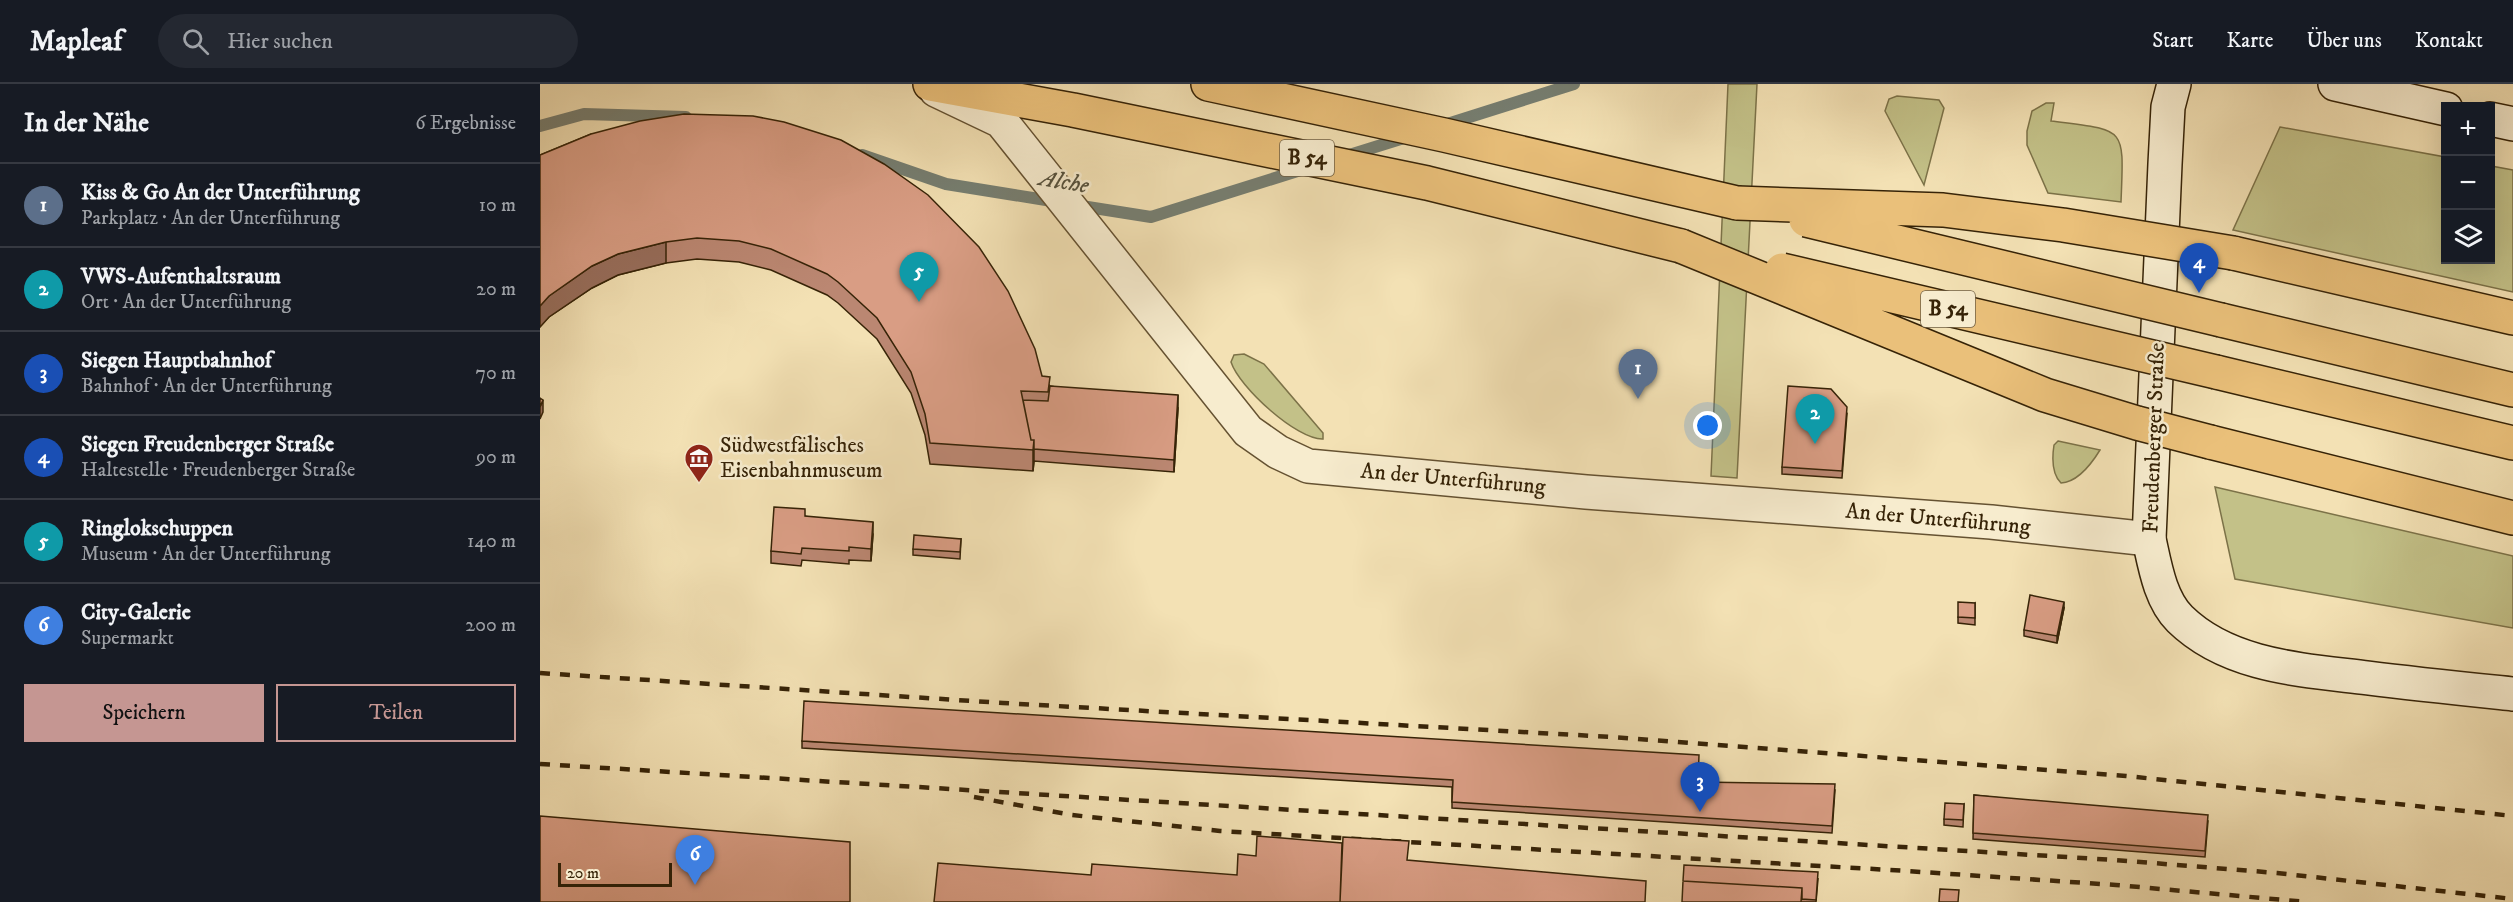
<!DOCTYPE html>
<html lang="de">
<meta charset="utf-8">
<style>
:root{--surface:#171b24;--page:#242831;--text:#f1f3f6;--muted:#9ea1a6;--line:#363941;--accent:#c59692}
body{margin:0;font-family:"IM FELL DW Pica",serif;background:var(--page);color:var(--text)}
.controls{position:absolute;right:18px;top:18px;display:grid;overflow:hidden;border-radius:0px;box-shadow:0 6px 24px #0002}
.controls button{width:54px;height:54px;display:grid;place-items:center;padding:0;border:0;border-bottom:2px solid var(--line);background:var(--surface);color:var(--text);font:30px sans-serif}
.scale{position:absolute;left:18px;bottom:15px;width:114px;box-sizing:border-box;padding-left:6px;border:3px solid #362307;border-top:0;font-size:16px;line-height:21px;white-space:nowrap;color:#362307;-webkit-text-stroke:4px #f7ecce;paint-order:stroke}
.you{position:absolute;left:1168px;top:342px;width:21px;height:21px;margin:-15px;border:4px solid #fff;border-radius:50%;background:#1a73e8;box-shadow:0 0 0 9px #1a73e833}
.badge{display:grid;place-items:center;width:39px;height:39px;border-radius:50%;background:var(--accent);color:#fff;font-size:20px;font-weight:700}
.pin{position:absolute;translate:-50% -50px;filter:drop-shadow(0 2px 3px #0008)}
.pin::after{content:'';position:absolute;top:32px;width:21px;height:18px;background:inherit;clip-path:polygon(0 0,100% 0,50% 100%)}
.list{margin:0;padding:0;list-style:none}
h2{display:flex;justify-content:space-between;align-items:center;height:78px;margin:0;padding:0 24px;font-size:26px}
h2 small{font-size:20px;font-weight:400;color:var(--muted)}
.list li{display:grid;grid-template-columns:39px 1fr auto;gap:18px;align-items:center;box-sizing:border-box;height:84px;padding:0 24px;border-top:2px solid var(--line)}
.list b{display:block;font-size:22px;white-space:nowrap}
.list p{margin:0;font-size:20px;white-space:nowrap;color:var(--muted)}
.list em{font-size:20px;font-style:normal;color:var(--muted)}
.actions{display:flex;gap:12px;padding:18px 24px}
.actions a{flex:1;padding:14px 0;border:2px solid var(--accent);border-radius:0px;text-align:center;font-size:21px;color:var(--accent)}
.actions .main{background:var(--accent);color:#111}
.icon{flex:none;width:33px;height:33px;fill:none;stroke:currentColor;stroke-width:2;stroke-linecap:round;stroke-linejoin:round}
.map{position:relative;flex:none;width:1973px;height:818px;overflow:hidden}
header{display:flex;align-items:center;gap:36px;box-sizing:border-box;height:84px;padding:0 30px;background:var(--surface);border-bottom:2px solid var(--line)}
header strong{font-size:28px}
nav{display:flex;gap:33px;margin-inline-start:auto;font-size:21px}
.search{width:420px;height:54px;background:var(--page);display:flex;align-items:center;gap:15px;box-sizing:border-box;padding:0 21px;border-radius:33px;color:var(--muted);font-size:22px}
main{display:flex}
aside{flex:1;background:var(--surface)}
.map>svg:first-child{display:block}
</style>
<header>
<strong>Mapleaf</strong>
<div class="search"><svg class="icon" aria-label="search" viewBox="0 0 24 24"><circle cx="10" cy="10" r="6"/><path d="M15 15l6 6"/></svg>Hier suchen</div>
<nav><a>Start</a><a>Karte</a><a>Über uns</a><a>Kontakt</a></nav>
</header>
<main>
<aside>
<h2>In der Nähe<small>6 Ergebnisse</small></h2>
<ul class="list">
<li><span class="badge" style="background:#5c6f8a">1</span><div><b>Kiss &amp; Go An der Unterführung</b><p>Parkplatz · An der Unterführung</p></div><em>10 m</em></li>
<li><span class="badge" style="background:#0f9aa8">2</span><div><b>VWS-Aufenthaltsraum</b><p>Ort · An der Unterführung</p></div><em>20 m</em></li>
<li><span class="badge" style="background:#1a4fb4">3</span><div><b>Siegen Hauptbahnhof</b><p>Bahnhof · An der Unterführung</p></div><em>70 m</em></li>
<li><span class="badge" style="background:#1a4fb4">4</span><div><b>Siegen Freudenberger Straße</b><p>Haltestelle · Freudenberger Straße</p></div><em>90 m</em></li>
<li><span class="badge" style="background:#0f9aa8">5</span><div><b>Ringlokschuppen</b><p>Museum · An der Unterführung</p></div><em>140 m</em></li>
<li><span class="badge" style="background:#3f7fe0">6</span><div><b>City-Galerie</b><p>Supermarkt</p></div><em>200 m</em></li>
</ul>
<div class="actions"><a class="main">Speichern</a><a>Teilen</a></div>
</aside>
<div class="map">
<svg width="1973" height="818" viewBox="0 0 1973 818">
<rect width="100%" height="100%" fill="#f3e1b4"/>
<filter id="stains"><feTurbulence type="fractalNoise" baseFrequency=".00333" numOctaves="4"/><feColorMatrix values="0 0 0 0 .2 0 0 0 0 .09 0 0 0 0 .02 0 0 0 .5 -.17"/></filter>
<radialGradient id="worn" r=".72"><stop offset=".6" stop-color="#630" stop-opacity="0"/><stop offset="1" stop-color="#630" stop-opacity=".3"/></radialGradient>
<path fill="#c3c188" stroke="#7c7248" stroke-width="1.5" d="M 1188,0 L 1217,0 L 1197,394 L 1171,392 Z
M 1357,12 L 1399,16 L 1404,24 L 1384,101 L 1345,27 L 1349,15 Z
M 1506,19 L 1514,19 L 1511,37 C 1587,47 1584,41 1581,118 L 1508,109 L 1487,61 L 1487,47 L 1492,27 Z
M 1740,43 L 1905,73 L 1906,176 L 1950,176 L 1951,82 L 1973,86 L 1973,208 L 1693,146 Z
M 704,270 L 724,280 L 783,349 L 783,355 C 757,356 699,303 691,278 L 694,271 Z
M 1518,357 L 1560,366 C 1552,379 1538,398 1521,399 C 1512,390 1512,374 1514,361 Z
M 1675,403 L 1973,472 L 1973,544 L 1695,495 Z"/>
<g fill="none" stroke-linecap="round" stroke-linejoin="round">
<path stroke="#767e71" stroke-width="12" d="M 0,42 L 44,30 L 146,33
M 901,42 L 1034,0
M 322,71 L 406,100 L 518,118
M 803,73 L 867,53
M 535,121 L 611,133 L 767,84"/>
<g stroke="#655232" stroke-width="36">
<path id="street" d="M 396,6 L 461,37 L 708,347 L 738,368 L 768,382 L 1046,408 L 1451,438 L 1609,455"/>
</g>
<g stroke="#362307" stroke-width="36">
<path id="secondary" d="M 1634,0 L 1628,23 L 1625,80 L 1609,455 C 1615,482 1620,515 1640,535 C 1689,583 1764,586 1828,594 C 1876,600 1925,605 1973,610
M 1795,0 L 1906,25
M 1950,35 L 1973,40"/>
</g>
<g stroke="#362307" stroke-width="36">
<path id="highway" d="M 390,0 L 533,26 L 887,99 L 1141,162
M 668,0 L 904,51 L 1197,119
M 1693,169 L 1973,234
M 1681,236 L 1973,306
M 1676,288 L 1973,359
M 1670,358 L 1973,434"/>
</g>
<use href="#street" stroke="#f7ecce" stroke-width="33"/>
<use href="#secondary" stroke="#f7ecce" stroke-width="33"/>
<use href="#highway" stroke="#eac07a" stroke-width="33"/>
<path stroke="#362307" stroke-width="4.5" stroke-dasharray="10 10" stroke-linecap="butt" d="M 0,589 L 463,619 L 1072,653 L 1586,692 L 1973,732
M 0,680 L 1575,776 L 1737,789 L 1973,815
M 434,713 L 532,731 L 680,747 L 1367,787 L 1576,801 L 1767,818"/>
<g stroke="#362307" stroke-width="36" stroke-linecap="butt">
<path id="highway-bridge" d="M 1197,119 L 1403,126 L 1523,141 L 1693,169
M 1266,136 L 1681,236
M 1141,162 L 1505,311 L 1597,339 L 1670,358
M 1242,186 L 1676,288"/>
</g>
<use href="#highway-bridge" stroke="#eac07a" stroke-width="33"/>
</g>
<path fill="#bb8772" stroke="#362307" stroke-width="1.5" d="M 51,50 L 502,292 L 510,302 L 638,324 L 634,388 L 494,377 L 493,387 L 390,380 L 385,351 L 371,309 L 337,255 L 298,219 L 287,211 L 231,186 L 199,178 L 157,175 L 126,179 L 78,191 L 52,204 L 9,233 L 0,243 L 0,71 Z
M 1307,330 L 1302,394 L 1242,390 L 1242,383 Z
M 265,432 L 333,450 L 331,477 L 309,476 L 309,480 L 262,476 L 261,482 L 231,479 L 231,467 Z
M 421,455 L 420,475 L 373,471 L 373,465 Z
M 1435,519 L 1435,541 L 1418,539 L 1418,533 Z
M 1524,524 L 1517,559 L 1484,552 L 1484,546 Z
M 262,657 L 1158,698 L 1295,706 L 1292,749 L 912,724 L 912,703 L 262,664 Z
M 1434,711 L 1668,737 L 1665,773 L 1433,755 Z
M 1424,720 L 1423,743 L 1404,741 L 1404,735 Z
M 1278,795 L 1276,818 L 1142,818 Z"/>
<path fill="#986e5c" stroke="#362307" stroke-width="1.5" d="M 126,158 L 126,179 L 78,191 L 52,204 L 9,233 L 0,243 L 0,222 L 9,212 L 52,182 L 78,170 Z
M 638,311 L 638,324 L 634,388 L 634,376 Z
M 3,316 L 3,328 L 0,335 L 0,323 Z
M 494,356 L 494,377 L 493,387 L 493,366 Z
M 333,438 L 333,450 L 331,477 L 331,465 Z
M 1524,518 L 1524,524 L 1517,559 L 1517,552 Z"/>
<path fill="#d99d84" stroke="#362307" stroke-width="1.5" d="M 144,30 L 213,32 L 244,38 L 301,56 L 344,80 L 388,111 L 439,163 L 468,207 L 495,265 L 502,292 L 510,293 L 508,308 L 481,307 L 491,356 L 494,356 L 493,366 L 390,359 L 385,330 L 371,288 L 337,234 L 298,198 L 287,190 L 231,165 L 199,157 L 157,154 L 126,158 L 78,170 L 52,182 L 9,212 L 0,222 L 0,71 L 51,50 L 100,37 Z
M 510,302 L 638,311 L 634,376 L 494,365 L 494,356 L 491,356 L 483,316 L 508,317 Z
M 1248,302 L 1291,305 L 1307,323 L 1302,387 L 1242,383 Z
M 0,314 L 3,316 L 0,323 Z
M 234,423 L 265,425 L 265,432 L 333,438 L 331,465 L 309,463 L 309,467 L 262,464 L 261,470 L 231,467 Z
M 374,451 L 421,455 L 420,468 L 373,465 Z
M 1490,511 L 1524,518 L 1517,552 L 1484,546 Z
M 1418,518 L 1435,519 L 1435,534 L 1418,533 Z
M 264,617 L 1159,671 L 1158,698 L 1295,700 L 1292,742 L 912,718 L 913,696 L 262,657 Z
M 1434,711 L 1668,731 L 1665,767 L 1433,749 Z
M 1405,719 L 1424,720 L 1423,736 L 1404,735 Z
M 0,732 L 310,758 L 310,818 L 0,818 Z
M 717,752 L 802,759 L 800,818 L 394,818 L 398,779 L 551,791 L 552,780 L 697,791 L 698,770 L 716,772 Z
M 803,753 L 869,757 L 867,776 L 1106,797 L 1105,818 L 800,818 Z
M 1144,781 L 1278,788 L 1276,816 L 1262,815 L 1262,804 L 1143,797 Z
M 1143,797 L 1262,804 L 1261,818 L 1142,818 Z
M 1400,805 L 1419,806 L 1418,818 L 1399,818 Z"/>
<defs>
<g id="museum-pin" transform="scale(1.5)"><path d="M0 17L-7.5 6A9.5 9.5 0 1 1 7.5 6Z" fill="#8f2418" stroke="#f7ecce"/><path d="M0-6L6-3V-2H-6V-3ZM-5-1h2V3h-2ZM-1-1h2V3h-2ZM3-1h2V3H3ZM-6 4H6V6H-6Z" fill="#fff"/></g>
</defs>
<g fill-rule="evenodd">
<use href="#museum-pin" x="159" y="374"/>
</g>
<g text-anchor="middle" dominant-baseline="central" stroke-width="5" stroke-linejoin="round" paint-order="stroke">
<g fill="#f7ecce" stroke="#705f43" stroke-width="1.5">
<rect x="740" y="56" width="54" height="36" rx="4.5"/>
<rect x="1381" y="207" width="54" height="36" rx="4.5"/>
</g>
<g font-size="21" font-weight="bold" fill="#362307">
<text x="767" y="74">B 54</text>
<text x="1408" y="225">B 54</text>
</g>
<g font-size="22" fill="#362307" stroke="#f7ecce">
<text transform="translate(1614 354) rotate(-88)">Freudenberger Straße</text>
<text transform="translate(913 395) rotate(5)">An der Unterführung</text>
<text transform="translate(1398 435) rotate(5)">An der Unterführung</text>
</g>
<g font-size="22" fill="#362307" stroke="#f7ecce" text-anchor="start">
<text x="180" y="361">Südwestfälisches<tspan x="180" dy="25">Eisenbahnmuseum</tspan></text>
</g>
<g font-size="24" font-style="italic" fill="#56513c" stroke="#f7ecce">
<text transform="translate(524 98) rotate(9)">Alche</text>
</g>
</g>
<rect width="100%" height="100%" filter="url(#stains)"/>
<rect width="100%" height="100%" fill="url(#worn)"/>
</svg>
<div class="controls">
<button>+</button>
<button>−</button>
<button><svg class="icon" aria-label="layers" viewBox="0 0 24 24"><path d="M12 4l9 5-9 5-9-5zM3 14l9 5 9-5"/></svg></button>
</div>
<div class="scale">20 m</div>
<div class="you"></div>
<div class="pin badge" style="left:1098px;top:315px;background:#5c6f8a">1</div>
<div class="pin badge" style="left:1275px;top:360px;background:#0f9aa8">2</div>
<div class="pin badge" style="left:1160px;top:728px;background:#1a4fb4">3</div>
<div class="pin badge" style="left:1659px;top:209px;background:#1a4fb4">4</div>
<div class="pin badge" style="left:379px;top:218px;background:#0f9aa8">5</div>
<div class="pin badge" style="left:155px;top:801px;background:#3f7fe0">6</div>
</div>
</main>
